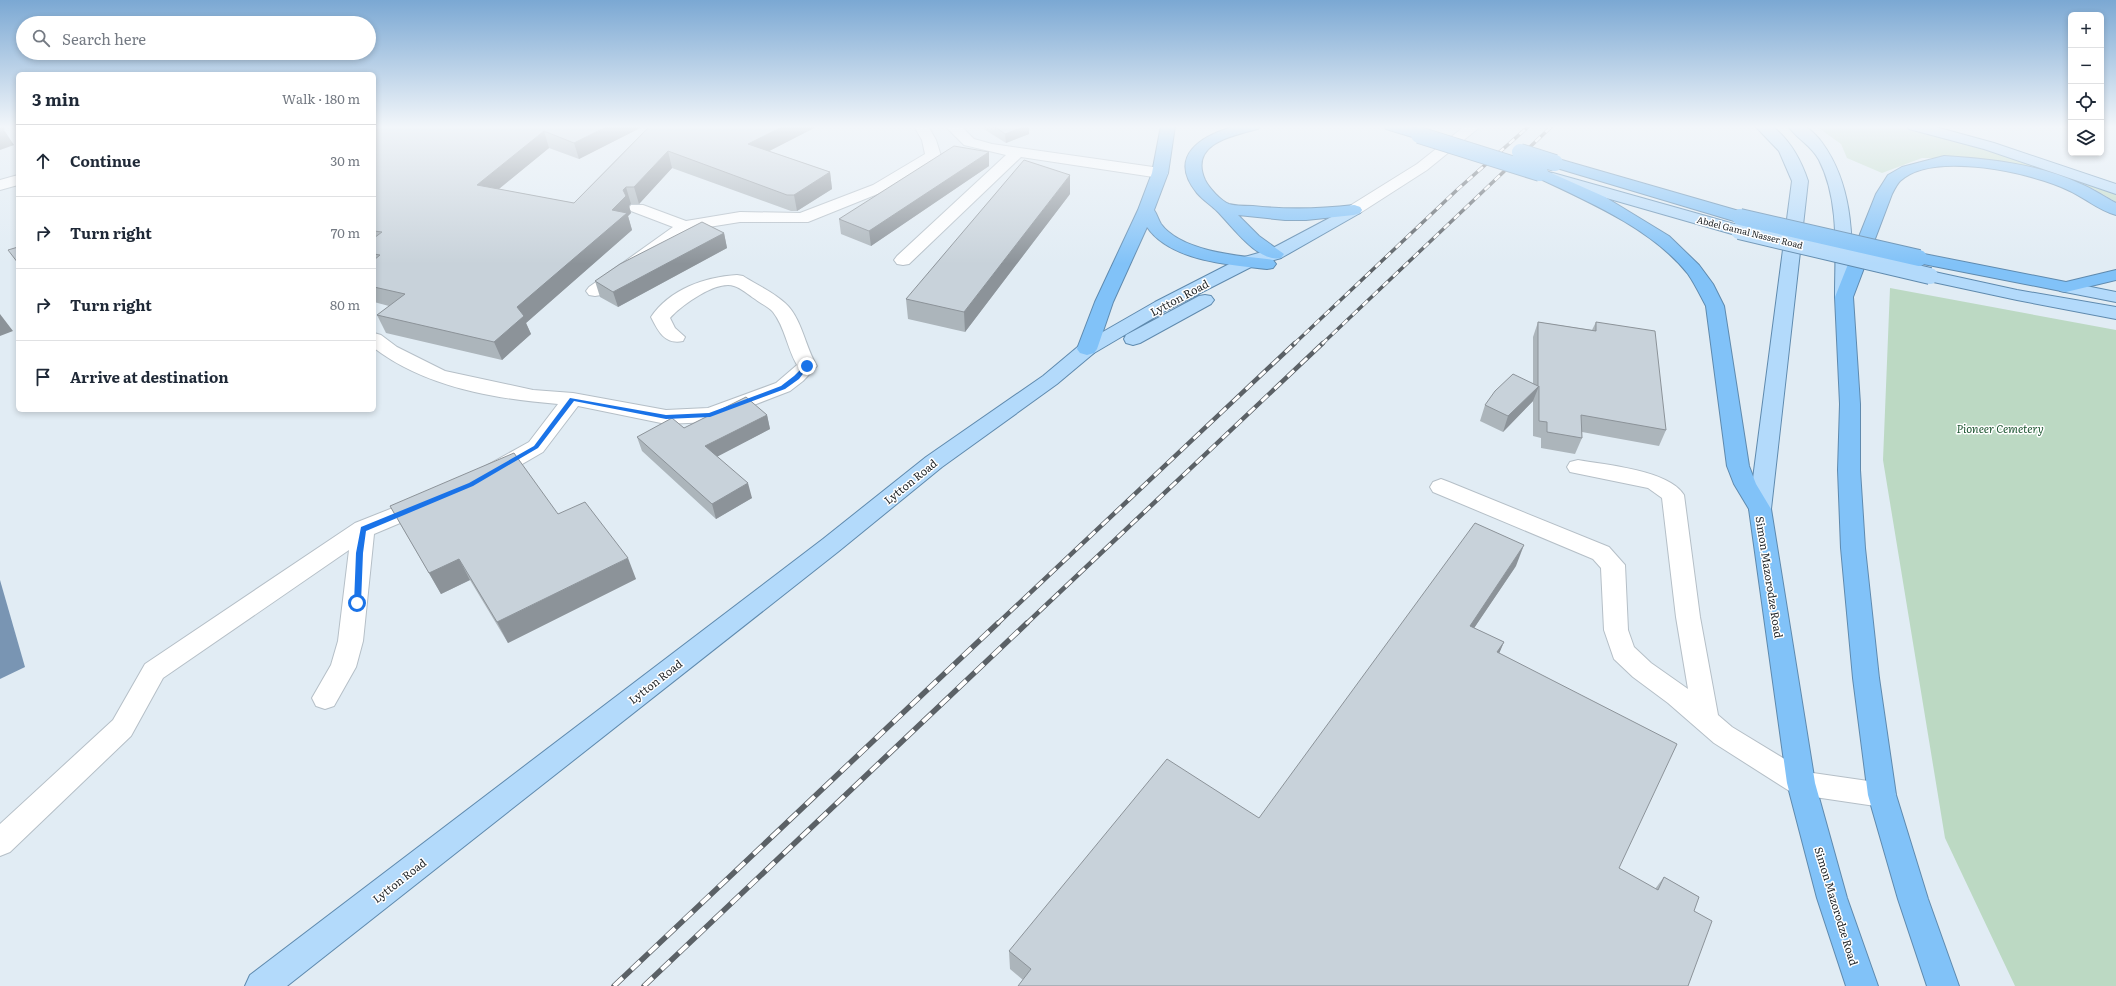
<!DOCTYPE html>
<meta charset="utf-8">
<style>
:root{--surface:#fff;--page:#f6f6f7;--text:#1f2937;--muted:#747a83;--line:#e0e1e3}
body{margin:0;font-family:Literata,serif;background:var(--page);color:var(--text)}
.controls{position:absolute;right:12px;top:12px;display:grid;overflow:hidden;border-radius:6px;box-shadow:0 2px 6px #0003}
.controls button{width:36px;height:36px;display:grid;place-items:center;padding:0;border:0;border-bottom:1px solid var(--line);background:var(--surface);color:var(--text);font:20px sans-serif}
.stop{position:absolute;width:12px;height:12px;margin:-9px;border:3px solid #1a73e8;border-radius:50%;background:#fff}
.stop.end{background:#1a73e8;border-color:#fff;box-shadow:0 1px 4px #0008}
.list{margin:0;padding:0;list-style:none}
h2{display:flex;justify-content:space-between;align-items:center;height:52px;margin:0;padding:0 16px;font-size:17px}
h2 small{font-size:13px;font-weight:400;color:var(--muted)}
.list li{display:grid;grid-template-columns:26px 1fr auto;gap:12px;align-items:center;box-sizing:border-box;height:72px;padding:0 16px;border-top:1px solid var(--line)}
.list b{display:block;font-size:15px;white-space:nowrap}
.list em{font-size:13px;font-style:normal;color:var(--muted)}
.icon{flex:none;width:22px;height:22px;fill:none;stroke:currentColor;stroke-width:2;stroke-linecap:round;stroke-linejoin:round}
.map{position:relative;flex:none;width:2116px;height:986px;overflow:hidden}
.search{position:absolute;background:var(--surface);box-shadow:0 2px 6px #0003;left:16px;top:16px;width:360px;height:44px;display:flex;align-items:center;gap:10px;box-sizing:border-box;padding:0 14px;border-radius:22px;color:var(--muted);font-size:15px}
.panel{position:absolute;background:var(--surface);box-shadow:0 2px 6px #0003;left:16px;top:72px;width:360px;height:340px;border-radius:6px}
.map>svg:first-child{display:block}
</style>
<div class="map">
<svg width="2116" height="986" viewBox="0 0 2116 986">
<rect width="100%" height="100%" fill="#e1ecf4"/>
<path fill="#bcd9c3" d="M 1816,126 L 1896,126 L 1992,151 L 2116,193 L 2116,202 L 2094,189 L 2055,174 L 1965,158 L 1922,158 L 1882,173 L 1847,158 L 1841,144 Z
M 1890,288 L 2116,330 L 2116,986 L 2015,986 L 1945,838 L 1883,460 Z"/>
<path fill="#7995b3" d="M 0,580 L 25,667 L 0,679 Z"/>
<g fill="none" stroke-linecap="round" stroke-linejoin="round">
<g stroke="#b5bfc7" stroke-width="2">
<path id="minor" d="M 914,126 L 928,126 L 936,140 L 941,156 L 938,159 L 885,191 L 808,222 L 740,222 L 690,230 L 601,295 L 595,296 L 589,295 L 586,291 L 589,287 L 673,227 L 631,211 L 629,208 L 631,205 L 643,205 L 686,221 L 740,212 L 800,213 L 873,185 L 925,154 L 922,140 Z
M 945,126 L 961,126 L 974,139 L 992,144 L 1160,168 L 1166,170 L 1168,173 L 1166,176 L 1160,178 L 1021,157 L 909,264 L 903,265 L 897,264 L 894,260 L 897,256 L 1006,155 L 964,145 Z
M 1465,126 L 1481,126 L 1427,170 L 1360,213 L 1348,213 L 1346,210 L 1348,207 L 1417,164 Z
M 18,175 L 18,185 L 0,190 L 0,180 Z
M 737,275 L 743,276 C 757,285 773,292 785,303 C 802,318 805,347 817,366 L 803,381 L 790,391 L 710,422 L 666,424 L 578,406 L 543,452 L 500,477 L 492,479 L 484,477 L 481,472 L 484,467 L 529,442 L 558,404 C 495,399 425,387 374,348 L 374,333 L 381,335 L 397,347 L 445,371 L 533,390 L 573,393 L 666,410 L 708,408 L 776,383 L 797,365 C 787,348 785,327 773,312 C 769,307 760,303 755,299 C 749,295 741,288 734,286 C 716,280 681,306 670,318 L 675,328 L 685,337 L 683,341 C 665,345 658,331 651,317 C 670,289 705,277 737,275 Z
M 1578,460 C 1606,465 1669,470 1684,495 L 1700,617 L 1718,715 L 1732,727 L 1806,772 L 1882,783 L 1892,786 L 1896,795 L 1892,804 L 1882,807 L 1801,795 L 1791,792 L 1714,743 L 1668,703 L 1633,677 L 1614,659 L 1604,630 L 1601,568 L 1593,559 L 1433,492 L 1430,487 L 1433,482 L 1441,479 L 1449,482 L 1609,547 L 1625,565 L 1628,630 L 1634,647 L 1651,663 L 1688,689 L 1676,617 L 1662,498 L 1648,488 L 1570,472 L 1567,467 L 1570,462 Z
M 423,496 L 431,498 L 434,504 L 431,510 L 374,534 L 363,641 L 356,667 L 334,706 L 325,709 L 316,706 L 312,698 L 331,665 L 338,641 L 349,550 L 163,678 L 131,736 L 10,852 L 0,856 L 0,824 L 113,720 L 145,664 L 355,523 Z"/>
</g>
<g stroke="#5f8aae" stroke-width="2">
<path id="major" d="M 1755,126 L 1772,126 C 1790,140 1801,160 1808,181 L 1771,509 L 1768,515 L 1760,517 L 1752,515 L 1749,509 L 1792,181 L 1779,151 Z
M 1788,126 C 1793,126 1798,125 1803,126 C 1810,128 1819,138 1823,144 C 1855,189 1852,244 1853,297 L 1850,301 L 1844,302 L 1838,301 L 1835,297 C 1835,252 1840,201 1819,160 C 1811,145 1797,139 1788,126 Z
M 1907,126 L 1932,126 L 1994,143 L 2116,184 L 2116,194 L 1984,149 L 1909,129 Z
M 1553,173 L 1745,227 L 1747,231 L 1745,235 L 1739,236 L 1547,181 L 1545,178 L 1547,175 Z
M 1354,205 L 1360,207 L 1362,210 L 1360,213 L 1281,258 L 1253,266 L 1167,310 L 1094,353 L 1057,384 L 942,467 L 839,551 L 287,986 L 245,986 L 250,975 L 823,539 L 926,457 L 1043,376 L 1080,345 L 1155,302 L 1241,258 L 1269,250 Z
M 1930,271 L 2017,290 L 2116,307 L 2116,319 L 2017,300 L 1924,280 L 1921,276 L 1924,272 Z
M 2066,282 L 2116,292 L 2116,302 L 2060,291 L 2057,287 L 2060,283 Z
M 1205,295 L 1211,296 L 1214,300 L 1211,304 L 1140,343 L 1133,345 L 1126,343 L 1124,339 L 1126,335 L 1199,296 Z"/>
</g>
<g stroke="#5f8aae" stroke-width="2">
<path id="highway" d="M 1161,126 L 1175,126 L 1168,173 L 1154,210 C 1157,214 1158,219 1161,224 C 1181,251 1237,256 1267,259 L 1273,260 L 1276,264 L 1273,268 L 1267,269 C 1230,265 1170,261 1147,227 L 1113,302 L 1097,349 L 1094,353 L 1087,355 L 1080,353 L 1077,349 L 1095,302 L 1138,210 L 1152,173 Z
M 1235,126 L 1260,126 L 1258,129 C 1231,136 1189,144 1205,180 C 1209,188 1221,201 1229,204 C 1236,206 1246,206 1253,206 C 1289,210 1319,209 1354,205 L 1360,207 L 1362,210 L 1360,213 L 1354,215 L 1306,220 L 1285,220 L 1238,215 L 1259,236 L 1284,254 L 1281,258 C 1258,263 1232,226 1217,211 C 1211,205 1203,200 1197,193 C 1167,156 1201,136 1235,126 Z
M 1384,126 C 1396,126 1419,124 1426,135 L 1424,138 L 1419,139 L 1386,129 Z
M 1944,156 C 1991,159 2038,164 2081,184 C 2093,189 2105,197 2116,203 L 2116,215 C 2100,211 2085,198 2070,191 C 2034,173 1933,150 1900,181 C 1897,184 1894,190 1892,194 L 1853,297 L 1860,404 L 1860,470 L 1865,548 L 1879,678 L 1896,795 L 1928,899 L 1959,986 L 1927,986 L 1898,899 L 1868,795 L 1853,678 L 1841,548 L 1838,470 L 1840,404 L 1835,297 L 1876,194 L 1888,175 L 1902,167 Z
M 1555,158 L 1746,213 L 1748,217 L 1746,221 L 1734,221 L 1550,166 L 1547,163 L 1550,160 Z
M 1540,168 L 1605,197 L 1669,236 L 1699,265 L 1713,284 L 1724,306 L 1749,466 L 1756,484 L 1771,509 L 1815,783 L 1847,898 L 1878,986 L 1846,986 L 1817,898 L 1787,783 L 1749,509 L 1734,484 L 1727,466 L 1706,306 C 1700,295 1695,284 1688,274 C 1653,229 1585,200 1534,176 L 1532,173 L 1534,170 Z
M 1919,253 L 2066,282 L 2116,270 L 2116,280 L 2066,292 L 1913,262 L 1910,258 L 1913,254 Z"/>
</g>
<use href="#minor" fill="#fff" fill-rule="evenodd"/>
<use href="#major" fill="#b3dafb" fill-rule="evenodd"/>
<use href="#highway" fill="#81c2f8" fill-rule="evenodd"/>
<g stroke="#5b6166" stroke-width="3.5">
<path id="rail-far2" d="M 1294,344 L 1458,189 L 1529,126
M 1322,344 L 1552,126"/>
</g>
<g stroke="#5b6166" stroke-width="4.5">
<path id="rail-far1" d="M 997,624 L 1295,343
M 1026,624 L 1323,343"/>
</g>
<g stroke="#5b6166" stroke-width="5.5">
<path id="rail" d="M 614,986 L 998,623
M 644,986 L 1027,623"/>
</g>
<use href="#rail-far2" stroke="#fff" stroke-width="2.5" stroke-dasharray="7" stroke-linecap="butt"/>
<use href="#rail-far1" stroke="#fff" stroke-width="3" stroke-dasharray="9" stroke-linecap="butt"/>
<use href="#rail" stroke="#fff" stroke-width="4" stroke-dasharray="12" stroke-linecap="butt"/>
<g stroke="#5f8aae" stroke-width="18" stroke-linecap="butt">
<path id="major-bridge" d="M 1739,231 L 1930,276"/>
</g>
<g stroke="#5f8aae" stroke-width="18" stroke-linecap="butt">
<path id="highway-bridge" d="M 1419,135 L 1540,173
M 1520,152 L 1555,163
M 1740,217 L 1919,258"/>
</g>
<use href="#major-bridge" stroke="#b3dafb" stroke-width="16"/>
<use href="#highway-bridge" stroke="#81c2f8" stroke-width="16"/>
</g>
<path fill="#acb5bb" d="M 374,126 L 644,126 L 579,159 L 549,148 L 499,189 L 574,203 L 650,126 L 818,126 L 769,151 L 830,172 L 832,189 L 797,211 L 791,211 L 672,168 L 639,204 L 631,204 L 629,206 L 631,213 L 628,216 L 632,230 L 526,323 L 531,334 L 502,360 L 386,333 L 377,315 L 389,306 L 374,302 Z
M 979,126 L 1029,126 L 1029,134 L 1006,143 Z
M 989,152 L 989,166 L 871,246 L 841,234 L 839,219 Z
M 1070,194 L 965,332 L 908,319 L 906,299 Z
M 724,233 L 727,248 L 618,307 L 600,297 L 595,281 Z
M 1538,322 L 1592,330 L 1596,322 L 1666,430 L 1659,446 L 1582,432 L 1582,438 L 1575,454 L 1541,448 L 1541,438 L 1533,436 L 1533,401 L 1503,432 L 1480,421 L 1485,405 L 1533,383 L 1533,337 Z
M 767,415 L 770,429 L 717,456 L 752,498 L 716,519 L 642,451 L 637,437 L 684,428 Z
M 390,506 L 558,514 L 636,579 L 508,643 L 470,580 L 441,594 Z
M 1516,566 L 1474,628 L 1504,642 L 1499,653 L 1619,868 L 1655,889 L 1664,877 L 1699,897 L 1023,980 L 1010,969 L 1009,951 L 1259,818 Z"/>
<path fill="#8c9399" d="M 0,126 L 3,126 L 5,129 L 4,130 L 14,145 L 0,150 Z
M 608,126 L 644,126 L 579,159 L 574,143 Z
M 784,126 L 818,126 L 752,160 L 748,144 Z
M 1026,126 L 1029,126 L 1029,134 L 1006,143 L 1005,134 Z
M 544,131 L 549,148 L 484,201 L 477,185 Z
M 668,151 L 672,168 L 639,204 L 634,187 Z
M 989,152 L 989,166 L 871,246 L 869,231 Z
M 830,172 L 832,189 L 797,211 L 794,195 Z
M 1070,175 L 1070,194 L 965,332 L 964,312 Z
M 626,187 L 631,204 L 629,206 L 631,213 L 628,216 L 632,230 L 526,323 L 531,334 L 502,360 L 494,342 L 517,307 Z
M 724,233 L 727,248 L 618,307 L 613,292 Z
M 0,314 L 13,331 L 0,336 Z
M 1539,386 L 1533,401 L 1503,432 L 1508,416 Z
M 767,415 L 770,429 L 709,461 L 705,446 Z
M 748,483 L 752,498 L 716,519 L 712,504 Z
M 1524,545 L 1516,566 L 1462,646 L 1470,626 Z
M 628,558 L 636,579 L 508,643 L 497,622 Z
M 459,559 L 470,580 L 441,594 L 429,573 Z
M 1504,642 L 1495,663 L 1497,652 Z"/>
<path fill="#c8d2da" stroke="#8c9399" d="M 374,126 L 608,126 L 574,143 L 544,131 L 477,185 L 574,203 L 650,126 L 784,126 L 748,144 L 830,172 L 794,195 L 787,195 L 668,151 L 634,187 L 626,187 L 623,190 L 626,196 L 612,210 L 627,213 L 517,307 L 524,316 L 494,342 L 377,315 L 405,294 L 374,287 L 374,260 L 380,255 L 374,254 L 374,238 L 382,232 L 374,231 Z
M 994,126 L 1026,126 L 1005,134 Z
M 954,146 L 989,152 L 869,231 L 839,219 Z
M 1024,160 L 1070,175 L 964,312 L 906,299 Z
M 702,222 L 724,233 L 613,292 L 595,281 L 620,264 Z
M 18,247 L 18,263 L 8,250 Z
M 1538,322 L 1596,331 L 1596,322 L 1655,331 L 1666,430 L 1581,415 L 1582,438 L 1547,432 L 1547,422 L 1539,421 L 1539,386 L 1508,416 L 1485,405 L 1495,391 L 1513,374 L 1538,386 Z
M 746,397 L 767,415 L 705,446 L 748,483 L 712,504 L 637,437 L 672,418 L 684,428 Z
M 514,453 L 558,514 L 585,502 L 628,558 L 497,622 L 459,559 L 429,573 L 390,506 Z
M 1475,523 L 1524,545 L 1470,626 L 1504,642 L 1497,652 L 1677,744 L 1619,868 L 1658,890 L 1664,877 L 1699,897 L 1694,911 L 1712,921 L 1688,986 L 1018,986 L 1031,969 L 1009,951 L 1167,759 L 1259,818 Z"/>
<linearGradient id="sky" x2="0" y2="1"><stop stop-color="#7ba8d3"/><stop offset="0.48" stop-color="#f2f6fa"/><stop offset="1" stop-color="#f2f6fa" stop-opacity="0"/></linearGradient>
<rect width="2116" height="264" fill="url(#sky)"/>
<path fill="#1a73e8" d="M 805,365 L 809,366 L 799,379 L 785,389 L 710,417 L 666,419 L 574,401 L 538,448 L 473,486 L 366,531 L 363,553 L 361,603 L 357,606 L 354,603 L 356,553 L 361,527 L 469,483 L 534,446 L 570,398 L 666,415 L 709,413 L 781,386 L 794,376 Z"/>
<g text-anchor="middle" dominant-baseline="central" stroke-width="3" stroke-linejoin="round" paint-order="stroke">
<g font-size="9" fill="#1f2326" stroke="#fff">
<text transform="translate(1750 232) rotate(14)">Abdel Gamal Nasser Road</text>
</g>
<g font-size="11" fill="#1f2326" stroke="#fff">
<text transform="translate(1179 297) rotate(-28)">Lytton Road</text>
<text transform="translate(910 481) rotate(-39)">Lytton Road</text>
<text transform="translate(1770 577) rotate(81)">Simon Mazorodze Road</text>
<text transform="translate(655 681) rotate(-38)">Lytton Road</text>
<text transform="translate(399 880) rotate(-38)">Lytton Road</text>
<text transform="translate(1837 906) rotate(73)">Simon Mazorodze Road</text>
</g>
<g font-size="11" font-style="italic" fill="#1d5531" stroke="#fff">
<text x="2000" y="428">Pioneer Cemetery</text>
</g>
</g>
</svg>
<div class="controls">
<button>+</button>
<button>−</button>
<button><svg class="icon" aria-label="locate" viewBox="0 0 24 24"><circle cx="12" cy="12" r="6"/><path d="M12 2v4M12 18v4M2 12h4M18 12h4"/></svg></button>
<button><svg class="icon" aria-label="layers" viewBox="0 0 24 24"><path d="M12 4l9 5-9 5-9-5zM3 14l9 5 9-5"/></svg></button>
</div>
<div class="stop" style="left:357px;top:603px"></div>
<div class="stop end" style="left:807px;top:366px"></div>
<div class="search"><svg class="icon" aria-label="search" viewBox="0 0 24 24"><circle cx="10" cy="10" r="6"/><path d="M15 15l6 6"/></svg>Search here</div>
<section class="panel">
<h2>3 min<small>Walk · 180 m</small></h2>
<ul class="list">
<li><svg class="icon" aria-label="ahead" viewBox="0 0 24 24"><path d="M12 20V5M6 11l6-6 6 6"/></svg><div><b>Continue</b></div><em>30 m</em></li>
<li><svg class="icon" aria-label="right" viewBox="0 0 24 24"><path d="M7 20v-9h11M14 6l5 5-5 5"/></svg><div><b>Turn right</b></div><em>70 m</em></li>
<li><svg class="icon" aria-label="right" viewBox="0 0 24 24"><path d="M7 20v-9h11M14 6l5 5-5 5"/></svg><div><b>Turn right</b></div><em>80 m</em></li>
<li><svg class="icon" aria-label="arrive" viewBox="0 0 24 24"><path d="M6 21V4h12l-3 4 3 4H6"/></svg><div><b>Arrive at destination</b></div></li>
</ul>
</section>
</div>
